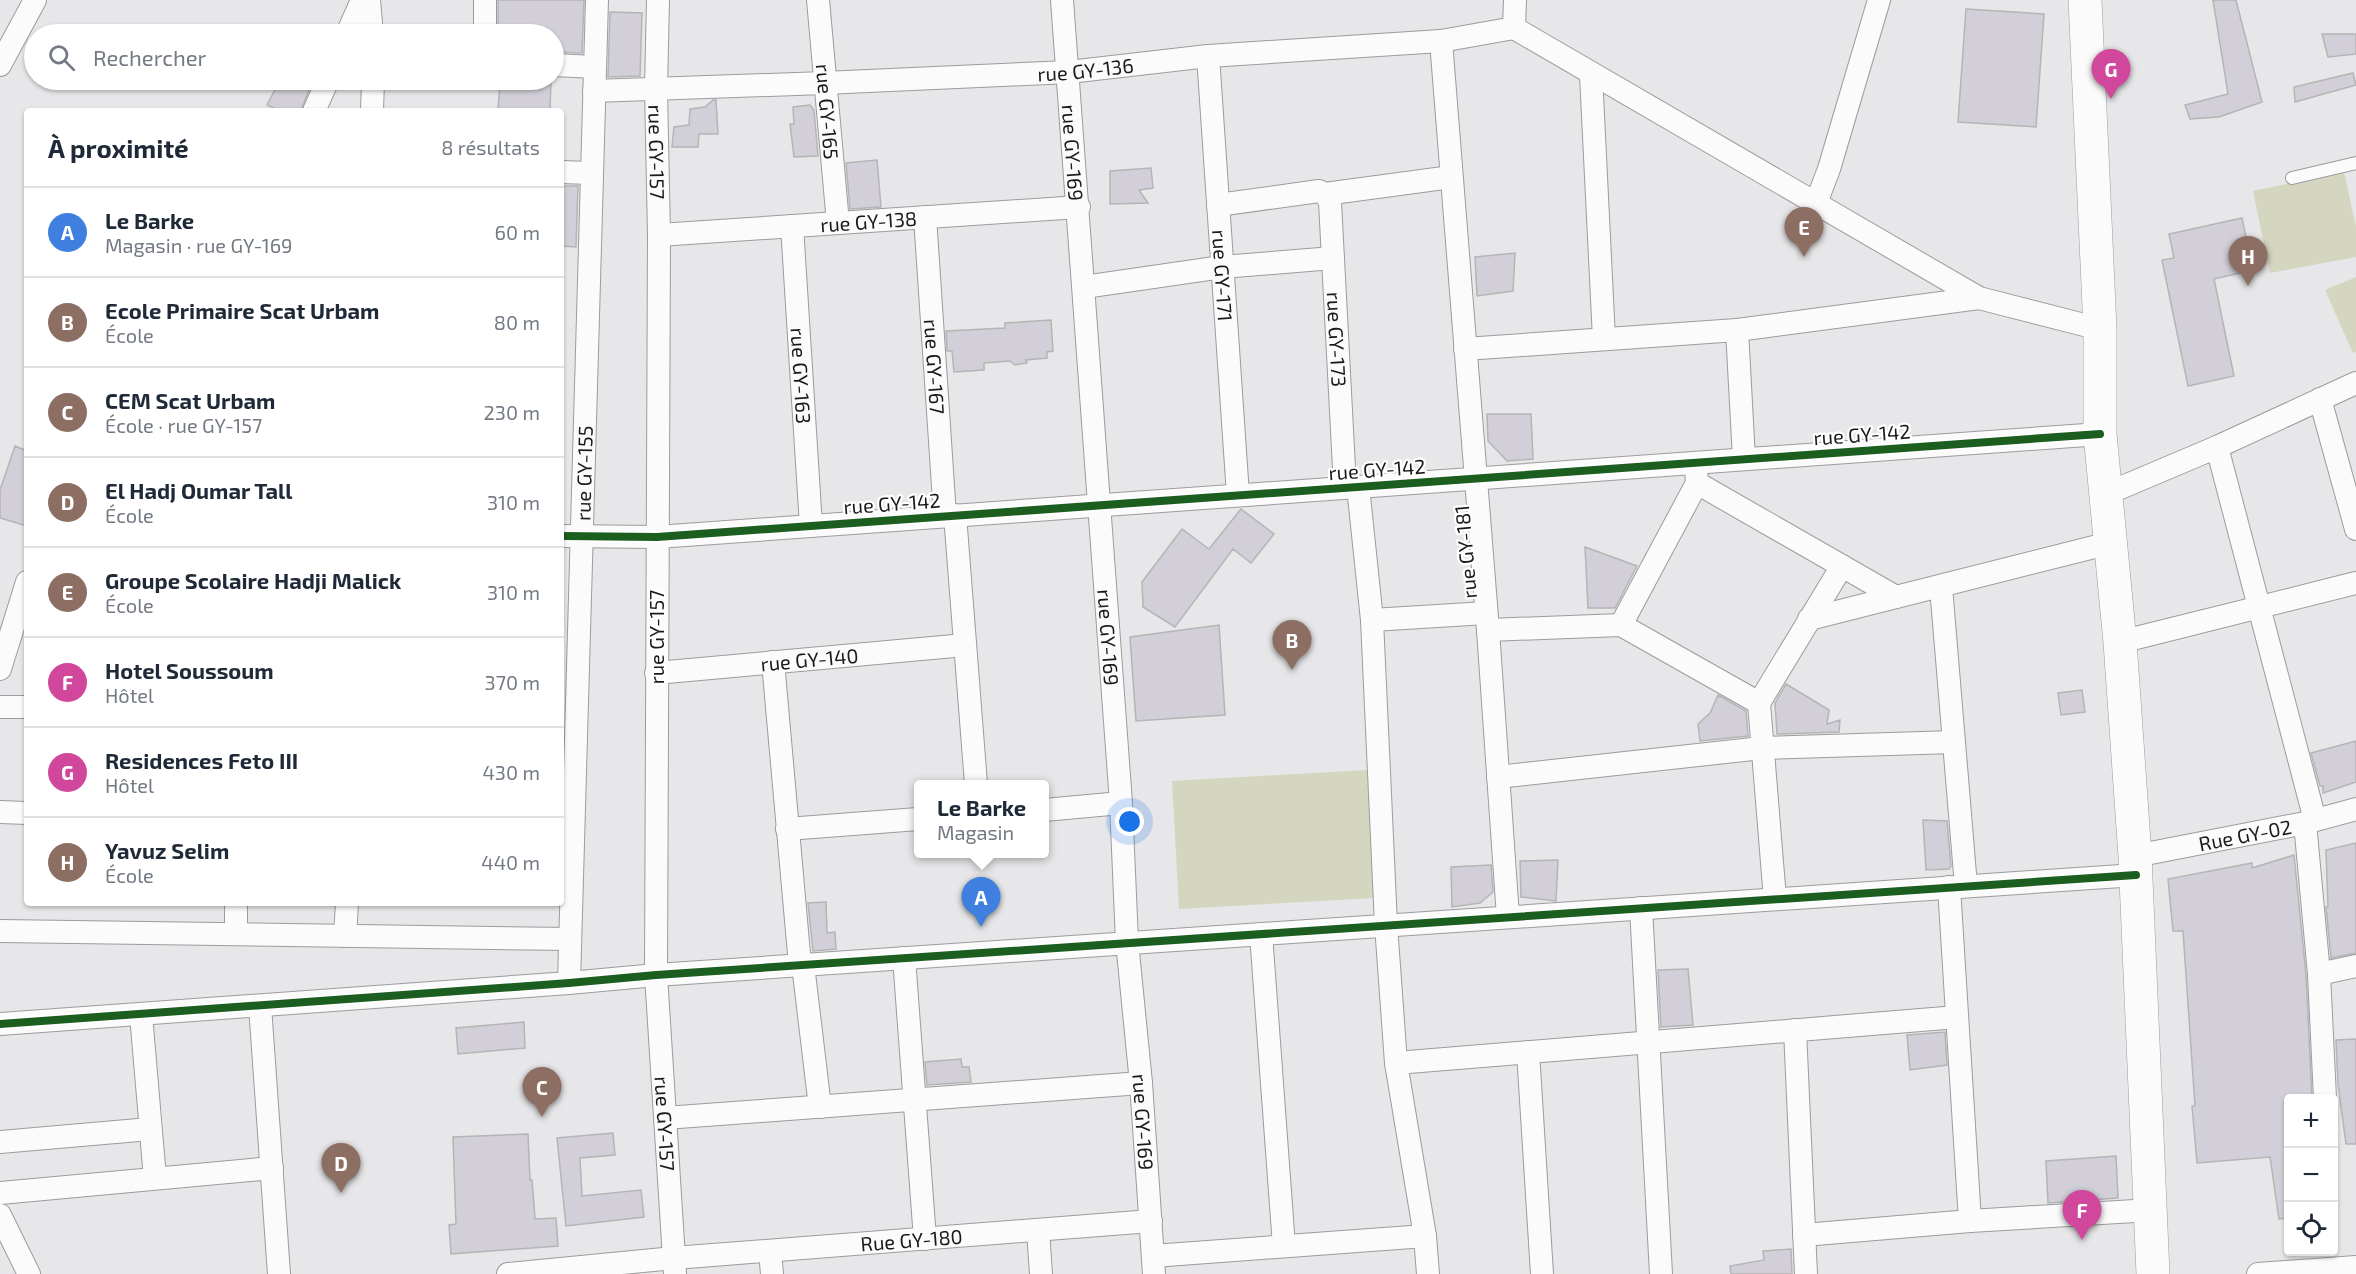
<!DOCTYPE html>
<html lang="fr">
<meta charset="utf-8">
<style>
:root{--surface:#fff;--page:#f2f2f3;--text:#1f2937;--muted:#747a83;--line:#e0e1e3;--accent:#626163}
body{margin:0;font-family:"Exo 2",sans-serif;background:var(--page);color:var(--text)}
.controls{position:absolute;right:18px;bottom:18px;display:grid;overflow:hidden;border-radius:6px;box-shadow:0 2px 4px #0004}
.controls button{width:54px;height:54px;display:grid;place-items:center;padding:0;border:0;border-bottom:2px solid var(--line);background:var(--surface);color:var(--text);font:30px sans-serif}
.you{position:absolute;left:1130px;top:822px;width:21px;height:21px;margin:-15px;border:4px solid #fff;border-radius:50%;background:#1a73e8;box-shadow:0 0 0 9px #1a73e833}
.badge{display:grid;place-items:center;width:39px;height:39px;border-radius:50%;background:var(--accent);color:#fff;font-size:20px;font-weight:700}
.pin{position:absolute;translate:-50% -50px;filter:drop-shadow(0 2px 3px #0008)}
.pin::after{content:'';position:absolute;top:32px;width:21px;height:18px;background:inherit;clip-path:polygon(0 0,100% 0,50% 100%)}
.popup{position:absolute;left:914px;top:780px;width:135px;height:78px;box-sizing:border-box;display:grid;place-content:center;border-radius:6px;background:var(--surface);filter:drop-shadow(0 2px 4px #0005);font-size:20px;white-space:nowrap;color:var(--muted)}
.popup b{font-size:22px;color:var(--text)}
.popup::after{content:'';position:absolute;left:50%;top:100%;margin-left:-12px;border:12px solid transparent;border-top-color:var(--surface)}
.list{margin:0;padding:0;list-style:none}
h2{display:flex;justify-content:space-between;align-items:center;height:78px;margin:0;padding:0 24px;font-size:26px}
h2 small{font-size:20px;font-weight:400;color:var(--muted)}
.list li{display:grid;grid-template-columns:39px 1fr auto;gap:18px;align-items:center;box-sizing:border-box;height:90px;padding:0 24px;border-top:2px solid var(--line)}
.list b{display:block;font-size:22px;white-space:nowrap}
.list p{margin:0;font-size:20px;white-space:nowrap;color:var(--muted)}
.list em{font-size:20px;font-style:normal;color:var(--muted)}
.icon{flex:none;width:33px;height:33px;fill:none;stroke:currentColor;stroke-width:2;stroke-linecap:round;stroke-linejoin:round}
.map{position:relative;flex:none;width:2356px;height:1274px;overflow:hidden}
.search{position:absolute;background:var(--surface);box-shadow:0 2px 4px #0004;left:24px;top:24px;width:540px;height:66px;display:flex;align-items:center;gap:15px;box-sizing:border-box;padding:0 21px;border-radius:33px;color:var(--muted);font-size:22px}
.panel{position:absolute;background:var(--surface);box-shadow:0 2px 4px #0004;left:24px;top:108px;width:540px;height:798px;border-radius:6px}
.map>svg:first-child{display:block}
</style>
<div class="map">
<svg width="2356" height="1274" viewBox="0 0 2356 1274">
<rect width="100%" height="100%" fill="#e7e6e8"/>
<path fill="#d5d6c0" d="M 2344,172 L 2356,227 L 2356,257 L 2270,273 L 2253,191 Z
M 2356,277 L 2356,352 L 2353,353 L 2325,290 Z
M 1367,770 L 1374,898 L 1179,909 L 1172,781 Z"/>
<path fill="#d2cfd8" stroke="#b5b4b6" stroke-width="1.5" d="M 498,0 L 584,0 L 582,53 L 554,52 L 554,34 L 498,34 Z
M 2213,0 L 2236,0 L 2262,102 L 2219,117 L 2190,119 L 2185,105 L 2228,94 Z
M 1966,9 L 2044,14 L 2036,127 L 1958,122 Z
M 610,12 L 642,13 L 640,76 L 608,77 Z
M 2322,34 L 2356,34 L 2356,54 L 2328,57 Z
M 2353,73 L 2356,85 L 2295,102 L 2294,87 Z
M 280,80 L 302,80 L 311,84 L 301,111 L 280,111 L 267,105 Z
M 500,80 L 551,80 L 550,111 L 498,111 Z
M 713,100 L 716,100 L 718,134 L 699,134 L 698,147 L 672,147 L 674,127 L 689,125 L 690,109 L 705,107 Z
M 810,105 L 814,110 L 818,156 L 794,157 L 790,124 L 794,124 L 793,107 Z
M 877,160 L 881,207 L 850,209 L 846,163 Z
M 1151,168 L 1153,188 L 1139,190 L 1148,203 L 1110,204 L 1110,171 Z
M 561,186 L 578,186 L 576,247 L 561,246 Z
M 2242,218 L 2253,270 L 2214,279 L 2234,376 L 2188,386 L 2162,260 L 2174,258 L 2169,234 Z
M 1515,253 L 1513,291 L 1477,296 L 1475,257 Z
M 1051,320 L 1053,351 L 1047,352 L 1047,358 L 1026,360 L 1027,363 L 1015,365 L 1010,361 L 984,363 L 984,370 L 954,372 L 952,351 L 947,351 L 946,331 L 1005,328 L 1005,323 Z
M 1487,414 L 1531,414 L 1533,459 L 1507,461 L 1488,441 Z
M 15,446 L 27,451 L 27,526 L 0,518 L 0,490 Z
M 1241,509 L 1274,534 L 1251,563 L 1233,549 L 1175,627 L 1143,607 L 1142,582 L 1182,529 L 1209,549 Z
M 1585,547 L 1637,566 L 1615,608 L 1588,608 Z
M 1219,625 L 1225,715 L 1136,721 L 1130,637 Z
M 1786,684 L 1829,710 L 1827,724 L 1840,720 L 1839,732 L 1777,734 L 1775,703 Z
M 2082,690 L 2085,712 L 2061,715 L 2058,693 Z
M 1718,695 L 1746,711 L 1748,736 L 1700,741 L 1698,724 L 1710,713 Z
M 2356,741 L 2356,782 L 2323,793 L 2323,786 L 2320,786 L 2311,753 Z
M 1923,820 L 1947,821 L 1951,866 L 1949,869 L 1926,870 Z
M 2356,843 L 2356,953 L 2331,958 L 2326,907 L 2328,907 L 2326,850 Z
M 2294,855 L 2306,975 L 2312,1098 L 2289,1098 L 2289,1218 L 2279,1219 L 2270,1157 L 2197,1163 L 2192,1106 L 2195,1106 L 2183,931 L 2173,931 L 2168,879 L 2252,863 L 2252,868 Z
M 1558,860 L 1556,901 L 1521,897 L 1520,861 Z
M 1491,865 L 1493,892 L 1480,903 L 1452,907 L 1451,867 Z
M 826,902 L 827,933 L 835,932 L 836,949 L 813,951 L 808,903 Z
M 1688,969 L 1693,1025 L 1661,1027 L 1658,970 Z
M 524,1022 L 525,1048 L 458,1054 L 456,1028 Z
M 1945,1032 L 1947,1065 L 1910,1070 L 1907,1035 Z
M 2356,1039 L 2356,1144 L 2346,1144 L 2338,1084 L 2336,1040 Z
M 961,1059 L 962,1067 L 969,1067 L 971,1082 L 927,1085 L 925,1062 Z
M 613,1133 L 615,1155 L 580,1158 L 582,1196 L 641,1190 L 644,1217 L 566,1226 L 557,1138 Z
M 528,1134 L 530,1180 L 532,1180 L 535,1219 L 556,1218 L 558,1246 L 451,1254 L 449,1225 L 456,1224 L 453,1137 Z
M 2116,1156 L 2118,1198 L 2048,1203 L 2046,1161 Z
M 1791,1249 L 1792,1274 L 1731,1274 L 1730,1266 L 1764,1260 L 1763,1251 Z"/>
<g fill="none" stroke-linecap="round" stroke-linejoin="round">
<g stroke="#9c9b9d" stroke-width="14">
<path id="lane" d="M 2292,178 L 2356,163"/>
</g>
<g stroke="#9c9b9d" stroke-width="24">
<g id="street">
<path d="M 369,0 L 372,34"/>
<path id="s1" d="M 658,0 L 656,89 L 659,235 L 656,975 L 675,1274"/>
<path id="s2" d="M 818,0 L 838,223"/>
<path id="s3" d="M 1062,0 L 1121,803 L 1127,942 L 1141,1083 L 1154,1274"/>
<path d="M 1514,28 L 1979,298 L 2100,329"/>
<path d="M 1514,28 L 1515,0"/>
<path d="M 347,34 L 362,0"/>
<path d="M 485,34 L 485,0"/>
<path d="M 1441,41 L 1488,630 L 1508,917"/>
<path id="s4" d="M 1208,56 L 1238,495"/>
<path d="M 0,65 L 35,0"/>
<path d="M 554,65 L 594,67"/>
<path d="M 1591,75 L 1604,339"/>
<path id="s5" d="M 594,91 L 824,83 L 1069,72 L 1208,56 L 1441,41 L 1514,28"/>
<path d="M 314,111 L 328,80"/>
<path d="M 372,111 L 373,80"/>
<path d="M 561,172 L 591,173"/>
<path id="s6" d="M 1325,194 L 1330,202 L 1345,487"/>
<path d="M 1816,203 L 1829,169 L 1879,0"/>
<path d="M 1218,205 L 1319,191 L 1325,194 L 1451,177"/>
<path id="s7" d="M 925,217 L 945,516"/>
<path id="s8" d="M 792,226 L 811,526"/>
<path id="s9" d="M 659,235 L 1079,207"/>
<path d="M 1084,287 L 1222,267 L 1333,258"/>
<path d="M 1737,330 L 1744,459"/>
<path d="M 1465,349 L 1737,330 L 1979,298"/>
<path d="M 2320,399 L 2356,529"/>
<path d="M 2217,447 L 2315,820"/>
<path d="M 1697,483 L 1896,597"/>
<path d="M 1358,487 L 1372,620 L 1386,925 L 1396,1063 L 1425,1236 L 1428,1274"/>
<path d="M 2106,494 L 2217,447 L 2356,383"/>
<path d="M 955,515 L 976,784"/>
<path d="M 561,536 L 657,537 L 2100,434"/>
<path d="M 1941,587 L 1966,886"/>
<path d="M 1809,619 L 2110,543"/>
<path d="M 1372,620 L 1486,613"/>
<path d="M 1621,625 L 1697,483 L 1696,469"/>
<path d="M 1488,630 L 1621,625 L 1759,703"/>
<path d="M 2120,642 L 2356,583"/>
<path d="M 773,662 L 800,965"/>
<path d="M 0,669 L 27,582"/>
<path id="s10" d="M 656,673 L 965,645"/>
<path d="M 0,707 L 27,707"/>
<path d="M 1498,777 L 1762,748 L 1954,742"/>
<path d="M 1044,810 L 1121,803"/>
<path d="M 0,812 L 27,813"/>
<path d="M 2305,823 L 2319,974 L 2325,1098"/>
<path d="M 787,829 L 918,819"/>
<path id="s11" d="M 2135,856 L 2305,823 L 2356,809"/>
<path d="M 1775,899 L 1759,703 L 1842,566"/>
<path d="M 1641,908 L 1661,1274"/>
<path d="M 0,931 L 570,939"/>
<path d="M 236,934 L 236,903"/>
<path d="M 1261,934 L 1284,1246"/>
<path d="M 345,936 L 347,903"/>
<path d="M 904,958 L 925,1239"/>
<path d="M 803,965 L 820,1107"/>
<path d="M 2319,974 L 2356,966"/>
<path id="s12" d="M 569,983 L 597,0"/>
<path d="M 260,1006 L 279,1274"/>
<path d="M 141,1015 L 155,1178"/>
<path d="M 0,1024 L 569,983 L 656,975 L 2136,875"/>
<path d="M 1795,1030 L 1806,1274"/>
<path d="M 1528,1052 L 1542,1274"/>
<path d="M 1396,1063 L 1957,1017"/>
<path d="M 665,1118 L 1141,1083"/>
<path d="M 0,1142 L 150,1129"/>
<path d="M 0,1193 L 272,1168"/>
<path d="M 0,1215 L 29,1274"/>
<path d="M 1970,1221 L 2151,1210"/>
<path d="M 1038,1230 L 1041,1274"/>
<path d="M 1804,1235 L 1970,1221 L 1949,887"/>
<path d="M 770,1251 L 772,1274"/>
<path d="M 1153,1256 L 1425,1236"/>
<path id="s13" d="M 508,1274 L 674,1258 L 1151,1221"/>
<path d="M 2258,1274 L 2356,1267"/>
</g>
</g>
<g stroke="#9c9b9d" stroke-width="34">
<path id="secondary" d="M 2085,0 L 2100,329 L 2100,434 L 2120,642 L 2135,856 L 2153,1274"/>
</g>
<use href="#lane" stroke="#fbfbfc" stroke-width="12"/>
<use href="#street" stroke="#fbfbfc" stroke-width="22"/>
<use href="#secondary" stroke="#fbfbfc" stroke-width="33"/>
<g stroke="#fff" stroke-width="11">
<path id="cycleway" d="M 561,536 L 657,537 L 2100,434
M 0,1024 L 569,983 L 656,975 L 2136,875"/>
</g>
<use href="#cycleway" stroke="#1b5e20" stroke-width="8"/>
</g>
<g text-anchor="middle" dominant-baseline="central" stroke-width="4.5" stroke-linejoin="round" paint-order="stroke">
<g font-size="20" fill="#1a1a1b" stroke="#fff">
<text stroke="none"><textPath href="#s5" startOffset="492">rue GY-136</textPath></text>
<text stroke="none"><textPath href="#s2" startOffset="112">rue GY-165</textPath></text>
<text stroke="none"><textPath href="#s1" startOffset="152">rue GY-157</textPath></text>
<text stroke="none"><textPath href="#s3" startOffset="153">rue GY-169</textPath></text>
<text stroke="none"><textPath href="#s9" startOffset="210">rue GY-138</textPath></text>
<text stroke="none"><textPath href="#s4" startOffset="220">rue GY-171</textPath></text>
<text stroke="none"><textPath href="#s6" startOffset="147">rue GY-173</textPath></text>
<text stroke="none"><textPath href="#s7" startOffset="150">rue GY-167</textPath></text>
<text stroke="none"><textPath href="#s8" startOffset="150">rue GY-163</textPath></text>
<text transform="translate(1862 434) rotate(-4)">rue GY-142</text>
<text transform="translate(1377 469) rotate(-4)">rue GY-142</text>
<text stroke="none"><textPath href="#s12" startOffset="510">rue GY-155</textPath></text>
<text transform="translate(892 503) rotate(-4)">rue GY-142</text>
<text transform="translate(1465 552) rotate(-95)">rue GY-181</text>
<text transform="translate(656 637) rotate(-90)">rue GY-157</text>
<text stroke="none"><textPath href="#s3" startOffset="639">rue GY-169</textPath></text>
<text stroke="none"><textPath href="#s10" startOffset="154">rue GY-140</textPath></text>
<text stroke="none"><textPath href="#s11" startOffset="112">Rue GY-02</textPath></text>
<text stroke="none"><textPath href="#s3" startOffset="1125">rue GY-169</textPath></text>
<text stroke="none"><textPath href="#s1" startOffset="1124">rue GY-157</textPath></text>
<text stroke="none"><textPath href="#s13" startOffset="405">Rue GY-180</textPath></text>
</g>
</g>
</svg>
<div class="controls">
<button>+</button>
<button>−</button>
<button><svg class="icon" aria-label="locate" viewBox="0 0 24 24"><circle cx="12" cy="12" r="6"/><path d="M12 2v4M12 18v4M2 12h4M18 12h4"/></svg></button>
</div>
<div class="you"></div>
<div class="pin badge" style="left:981px;top:927px;background:#3f7fe0">A</div>
<div class="popup"><b>Le Barke</b>Magasin</div>
<div class="pin badge" style="left:1292px;top:670px;background:#8d6e63">B</div>
<div class="pin badge" style="left:542px;top:1117px;background:#8d6e63">C</div>
<div class="pin badge" style="left:341px;top:1193px;background:#8d6e63">D</div>
<div class="pin badge" style="left:1804px;top:257px;background:#8d6e63">E</div>
<div class="pin badge" style="left:2082px;top:1240px;background:#d1479c">F</div>
<div class="pin badge" style="left:2111px;top:99px;background:#d1479c">G</div>
<div class="pin badge" style="left:2248px;top:286px;background:#8d6e63">H</div>
<div class="search"><svg class="icon" aria-label="search" viewBox="0 0 24 24"><circle cx="10" cy="10" r="6"/><path d="M15 15l6 6"/></svg>Rechercher</div>
<section class="panel">
<h2>À proximité<small>8 résultats</small></h2>
<ul class="list">
<li><span class="badge" style="background:#3f7fe0">A</span><div><b>Le Barke</b><p>Magasin · rue GY-169</p></div><em>60 m</em></li>
<li><span class="badge" style="background:#8d6e63">B</span><div><b>Ecole Primaire Scat Urbam</b><p>École</p></div><em>80 m</em></li>
<li><span class="badge" style="background:#8d6e63">C</span><div><b>CEM Scat Urbam</b><p>École · rue GY-157</p></div><em>230 m</em></li>
<li><span class="badge" style="background:#8d6e63">D</span><div><b>El Hadj Oumar Tall</b><p>École</p></div><em>310 m</em></li>
<li><span class="badge" style="background:#8d6e63">E</span><div><b>Groupe Scolaire Hadji Malick</b><p>École</p></div><em>310 m</em></li>
<li><span class="badge" style="background:#d1479c">F</span><div><b>Hotel Soussoum</b><p>Hôtel</p></div><em>370 m</em></li>
<li><span class="badge" style="background:#d1479c">G</span><div><b>Residences Feto III</b><p>Hôtel</p></div><em>430 m</em></li>
<li><span class="badge" style="background:#8d6e63">H</span><div><b>Yavuz Selim</b><p>École</p></div><em>440 m</em></li>
</ul>
</section>
</div>
